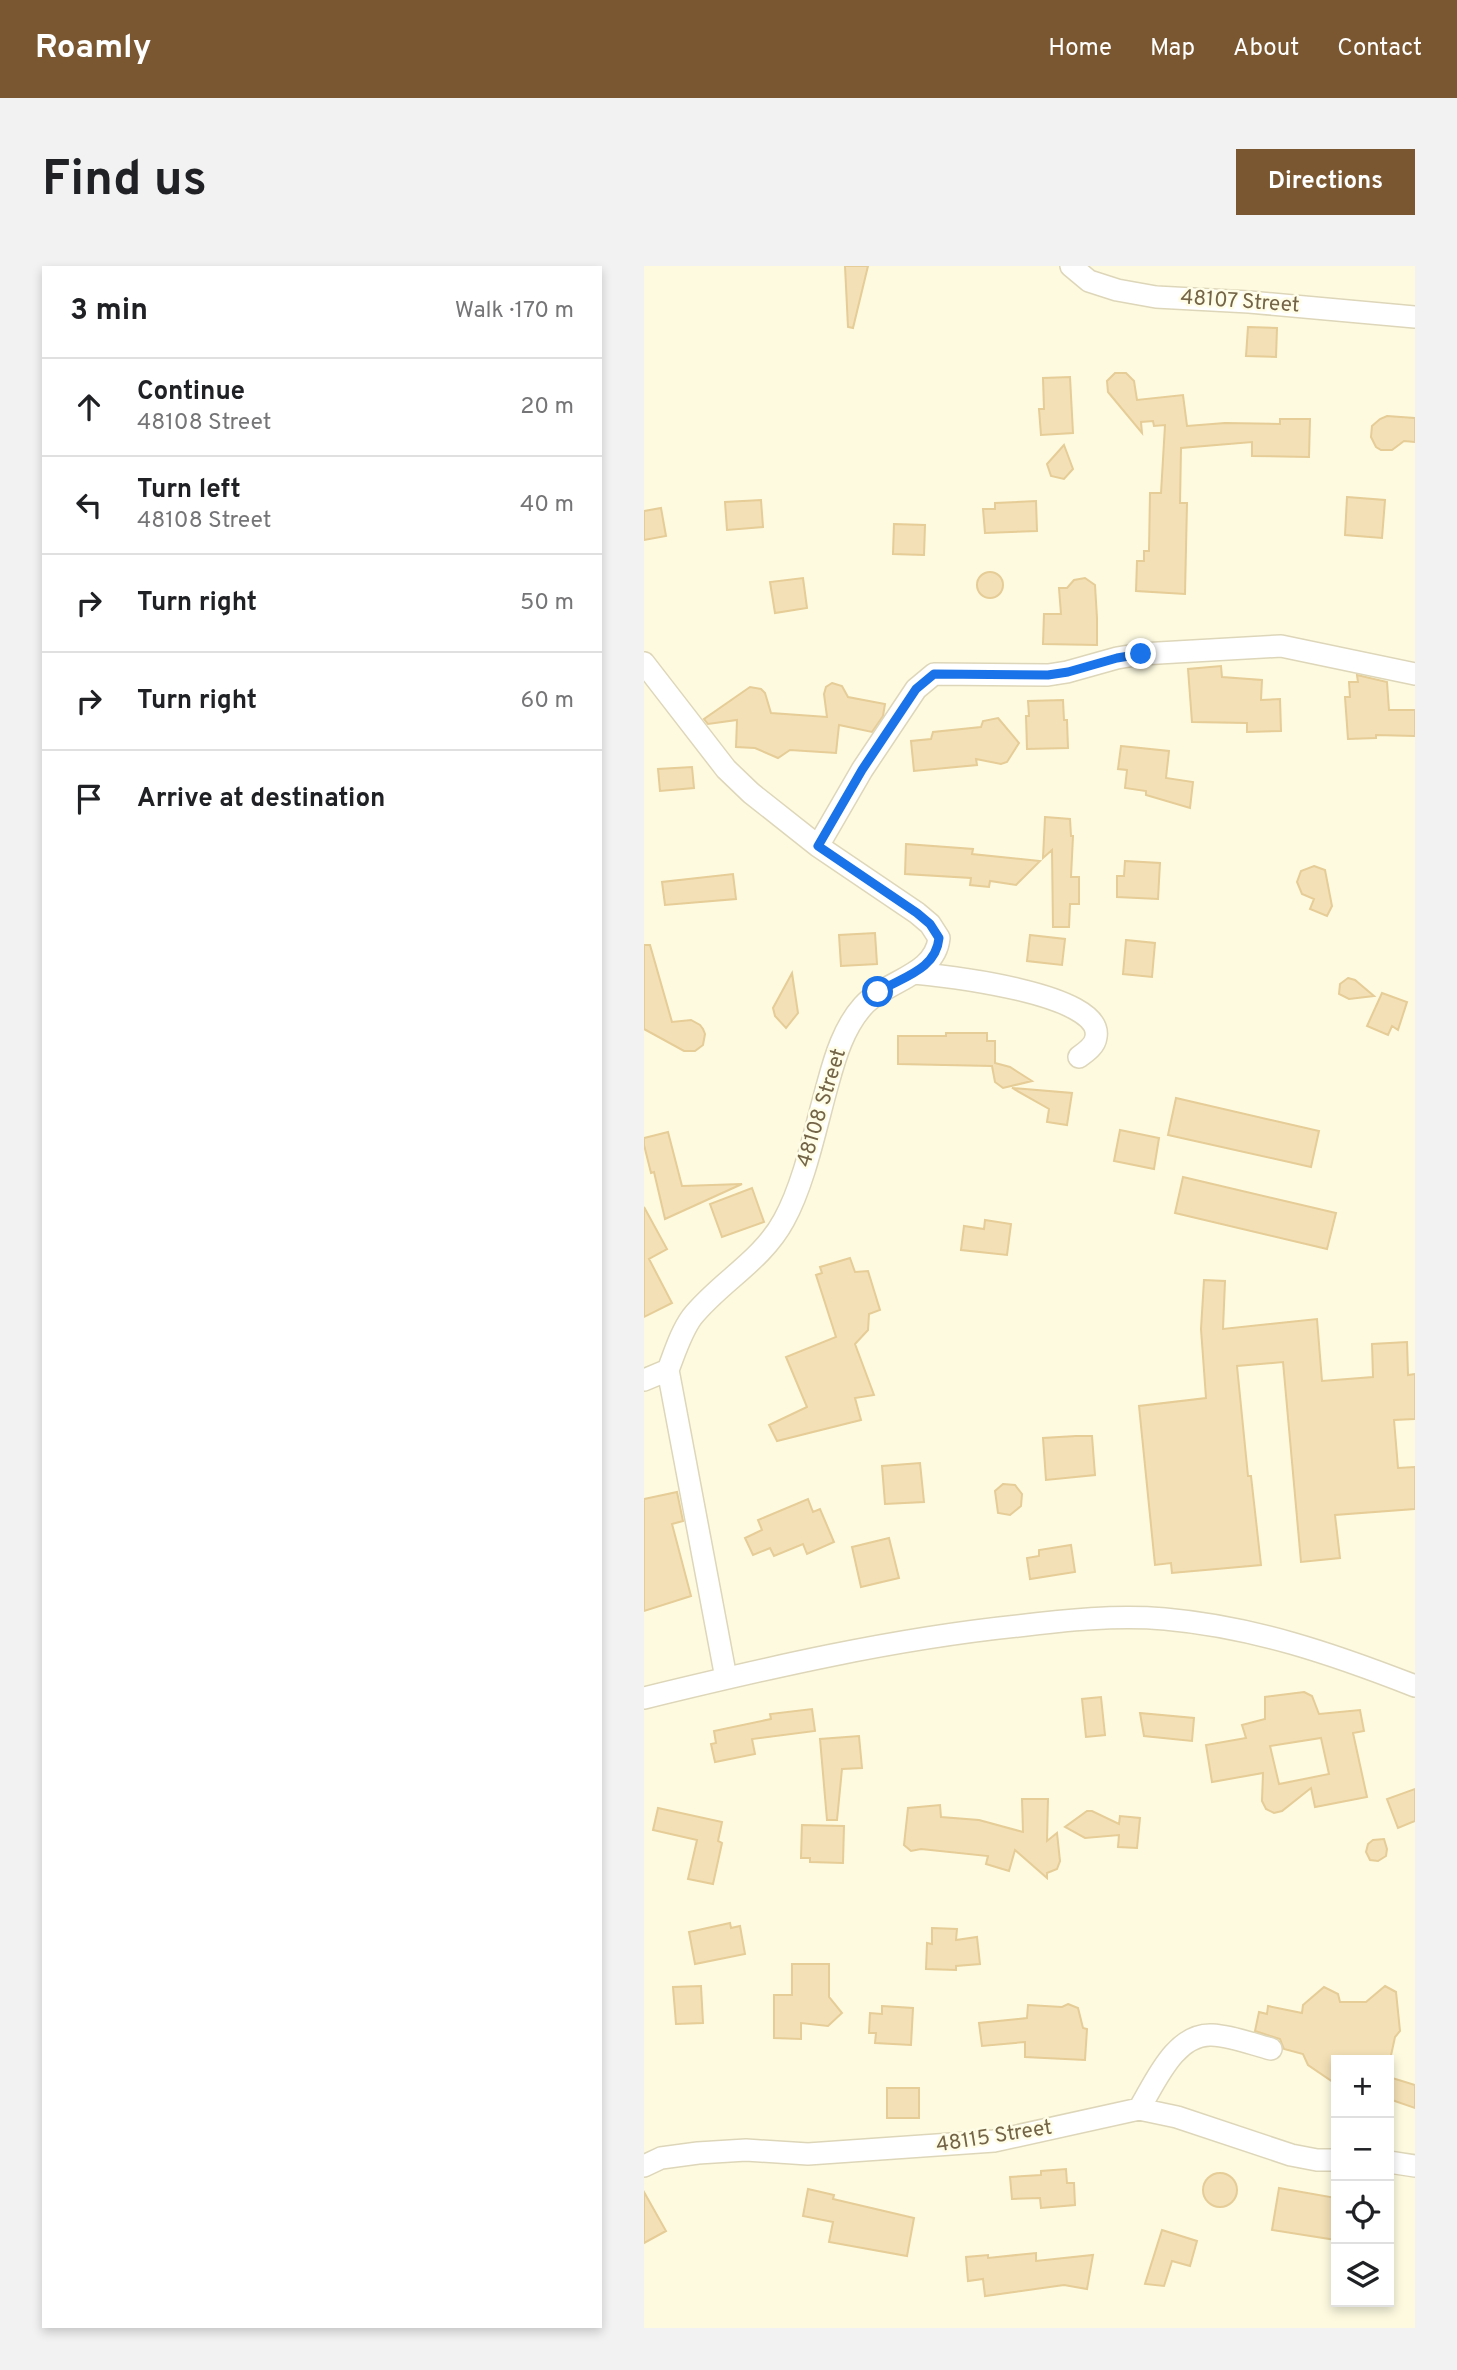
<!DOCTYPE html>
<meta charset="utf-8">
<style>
:root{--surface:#fff;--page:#f2f2f2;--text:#202124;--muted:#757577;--line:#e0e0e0;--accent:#7b5731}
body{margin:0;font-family:Overpass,sans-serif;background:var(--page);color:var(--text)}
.controls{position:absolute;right:21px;bottom:21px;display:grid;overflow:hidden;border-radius:0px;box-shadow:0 4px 10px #0003}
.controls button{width:63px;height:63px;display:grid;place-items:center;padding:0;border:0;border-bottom:2px solid var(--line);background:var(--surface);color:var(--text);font:35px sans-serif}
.stop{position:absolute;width:21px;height:21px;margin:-16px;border:5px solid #1a73e8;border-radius:50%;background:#fff}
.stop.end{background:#1a73e8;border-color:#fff;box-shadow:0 2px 7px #0008}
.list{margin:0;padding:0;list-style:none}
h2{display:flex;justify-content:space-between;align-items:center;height:91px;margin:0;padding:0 28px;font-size:30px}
h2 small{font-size:23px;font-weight:400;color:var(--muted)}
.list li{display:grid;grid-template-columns:46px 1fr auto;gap:21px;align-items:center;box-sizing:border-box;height:98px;padding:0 28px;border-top:2px solid var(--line)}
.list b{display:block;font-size:26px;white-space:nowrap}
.list p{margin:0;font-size:23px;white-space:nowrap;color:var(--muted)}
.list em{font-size:23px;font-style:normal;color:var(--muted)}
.icon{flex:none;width:38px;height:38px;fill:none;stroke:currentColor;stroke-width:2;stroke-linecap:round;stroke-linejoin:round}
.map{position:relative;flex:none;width:771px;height:2062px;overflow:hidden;border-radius:0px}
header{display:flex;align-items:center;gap:42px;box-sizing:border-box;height:98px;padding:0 35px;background:var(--accent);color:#fff}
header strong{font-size:33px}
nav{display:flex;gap:38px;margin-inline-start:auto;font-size:24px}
.intro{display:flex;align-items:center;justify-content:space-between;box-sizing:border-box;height:168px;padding:0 42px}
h1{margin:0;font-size:49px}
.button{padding:18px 32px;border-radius:0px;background:var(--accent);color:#fff;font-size:24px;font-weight:700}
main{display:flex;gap:42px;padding:0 42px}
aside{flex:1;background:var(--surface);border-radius:0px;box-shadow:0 4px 10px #0003}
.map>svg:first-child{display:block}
</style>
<header>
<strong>Roamly</strong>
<nav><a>Home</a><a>Map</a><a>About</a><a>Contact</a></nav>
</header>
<div class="intro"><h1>Find us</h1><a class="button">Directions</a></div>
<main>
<aside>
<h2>3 min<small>Walk · 170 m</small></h2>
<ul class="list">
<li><svg class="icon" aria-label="ahead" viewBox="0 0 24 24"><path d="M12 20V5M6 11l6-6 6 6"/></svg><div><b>Continue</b><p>48108 Street</p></div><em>20 m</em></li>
<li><svg class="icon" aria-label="left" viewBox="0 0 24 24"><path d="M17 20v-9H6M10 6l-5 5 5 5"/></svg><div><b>Turn left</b><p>48108 Street</p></div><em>40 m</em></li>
<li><svg class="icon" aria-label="right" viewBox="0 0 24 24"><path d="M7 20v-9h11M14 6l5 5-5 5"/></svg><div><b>Turn right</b></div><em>50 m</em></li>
<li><svg class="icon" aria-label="right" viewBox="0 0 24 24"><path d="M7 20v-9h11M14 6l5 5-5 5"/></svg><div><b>Turn right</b></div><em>60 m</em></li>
<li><svg class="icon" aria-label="arrive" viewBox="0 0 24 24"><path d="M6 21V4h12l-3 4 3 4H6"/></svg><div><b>Arrive at destination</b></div></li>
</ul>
</aside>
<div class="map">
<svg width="771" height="2062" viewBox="0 0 771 2062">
<rect width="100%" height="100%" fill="#fdfae0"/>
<path fill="#f3e0b6" stroke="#e6cc96" stroke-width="2" fill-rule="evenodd" d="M 201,0 L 224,0 L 209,62 L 204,61 Z
M 604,61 L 633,62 L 632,91 L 602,90 Z
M 471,107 L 482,107 L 490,115 L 493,134 L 539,129 L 543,160 L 581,157 L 636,158 L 636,153 L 666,153 L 665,191 L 608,190 L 608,176 L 537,182 L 536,237 L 543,237 L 541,328 L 492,325 L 493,295 L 500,295 L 500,285 L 505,285 L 506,227 L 517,227 L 521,159 L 510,160 L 509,155 L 497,156 L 498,167 L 464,126 L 463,115 Z
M 426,111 L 429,167 L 397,169 L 395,143 L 400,143 L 399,112 Z
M 743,150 L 771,152 L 771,176 L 760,175 L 748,184 L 737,184 L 732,181 L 727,171 L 728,160 L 736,153 Z
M 420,179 L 429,203 L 420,213 L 407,210 L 403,198 Z
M 703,231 L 741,234 L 738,272 L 701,269 Z
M 117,234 L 119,261 L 83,264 L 81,236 Z
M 392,235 L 393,265 L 341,267 L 339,243 L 351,243 L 351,237 Z
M 17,242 L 22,270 L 0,274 L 0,245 Z
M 250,258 L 281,259 L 280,289 L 249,288 Z
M333 319a13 13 0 1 1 26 0a13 13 0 1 1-26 0Z
M 159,312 L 163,342 L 131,347 L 126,316 Z
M 441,312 L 451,319 L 453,352 L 453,379 L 399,378 L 400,348 L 417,348 L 415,322 L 423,322 L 430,314 Z
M 577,400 L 578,411 L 618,414 L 617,434 L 636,433 L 637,465 L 603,466 L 603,457 L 548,456 L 544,403 Z
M 713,409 L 743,416 L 745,444 L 771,444 L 771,470 L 732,469 L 732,472 L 704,473 L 701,431 L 706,431 L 705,416 L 714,416 Z
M 188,417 L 198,420 L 204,431 L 241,438 L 239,450 L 228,466 L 195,459 L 192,487 L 146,484 L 134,492 L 111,482 L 92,481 L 93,454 L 64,458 L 60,453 L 106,421 L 117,423 L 121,427 L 127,447 L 183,451 L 180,428 L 182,421 Z
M 419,434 L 420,454 L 423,454 L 424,482 L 383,483 L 382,450 L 385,450 L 384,435 Z
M 354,452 L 375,477 L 363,496 L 357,498 L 332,493 L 333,499 L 270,505 L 267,475 L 287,473 L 289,466 L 337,461 L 339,455 Z
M 477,480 L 525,485 L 522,512 L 549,516 L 546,542 L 502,529 L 502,525 L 481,522 L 483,504 L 474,503 Z
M 48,501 L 50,522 L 16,525 L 14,503 Z
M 401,551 L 426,553 L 427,570 L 429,570 L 427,611 L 435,611 L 435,638 L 426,638 L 425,661 L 409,661 L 408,584 L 399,592 Z
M 262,578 L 329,583 L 328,588 L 396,595 L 372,619 L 346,615 L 345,621 L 326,619 L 327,612 L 261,608 Z
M 481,595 L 516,597 L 514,633 L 473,631 L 473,610 L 480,610 Z
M 670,600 L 681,604 L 688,640 L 683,650 L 666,643 L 670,633 L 658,628 L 653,616 L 657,605 Z
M 89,608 L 92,633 L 21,639 L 18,616 Z
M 231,667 L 233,698 L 197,700 L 195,669 Z
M 386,669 L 421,673 L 418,699 L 383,695 Z
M 482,674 L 511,677 L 508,711 L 479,708 Z
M 0,679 L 6,679 L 28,756 L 47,754 L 56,759 L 59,763 L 61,768 L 59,779 L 51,785 L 40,785 L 0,763 Z
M 148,707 L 154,747 L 142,762 L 131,750 L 129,742 Z
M 704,712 L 711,714 L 730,730 L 705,733 L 695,728 L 696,718 Z
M 738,727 L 763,736 L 754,764 L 748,760 L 744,769 L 723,760 Z
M 302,767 L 343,767 L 343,775 L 351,775 L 351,797 L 366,801 L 388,815 L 359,822 L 351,816 L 348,800 L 254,798 L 254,770 L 302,770 Z
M 368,822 L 428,827 L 423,859 L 403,856 L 405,843 Z
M 532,832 L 675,865 L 667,901 L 524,869 Z
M 476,864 L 515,872 L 510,903 L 470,895 Z
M 24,866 L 38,920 L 98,918 L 21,953 L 10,906 L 7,907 L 0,879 L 0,872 Z
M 539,911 L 692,947 L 683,983 L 531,947 Z
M 108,922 L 120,956 L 78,971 L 66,938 Z
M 0,941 L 23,983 L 5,993 L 28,1037 L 0,1051 Z
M 341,954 L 367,958 L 363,989 L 317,984 L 320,960 L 340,963 Z
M 206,992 L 211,1006 L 224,1005 L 236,1044 L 225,1048 L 224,1064 L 211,1078 L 230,1129 L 211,1132 L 217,1154 L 133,1175 L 125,1159 L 163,1141 L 142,1091 L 192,1071 L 172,1009 L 178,1007 L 176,1001 Z
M 560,1014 L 581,1015 L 579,1063 L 673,1053 L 678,1115 L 729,1111 L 728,1078 L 763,1076 L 764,1109 L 771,1108 L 771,1153 L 750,1154 L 754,1202 L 771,1201 L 771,1243 L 691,1249 L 696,1292 L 657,1296 L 639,1096 L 593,1100 L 604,1210 L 607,1210 L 617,1299 L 528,1307 L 527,1297 L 511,1299 L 495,1140 L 562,1132 L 557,1063 Z
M 432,1170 L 448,1170 L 451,1209 L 402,1214 L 399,1172 Z
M 276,1197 L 280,1236 L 241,1238 L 238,1200 Z
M 359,1218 L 371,1219 L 378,1228 L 377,1240 L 366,1249 L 354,1247 L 351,1225 Z
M 33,1226 L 39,1255 L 28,1258 L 47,1330 L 0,1345 L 0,1233 Z
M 164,1233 L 169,1246 L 176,1243 L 190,1276 L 163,1288 L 159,1278 L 130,1290 L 126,1282 L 109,1289 L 101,1272 L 118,1264 L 114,1254 Z
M 245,1272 L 255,1312 L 217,1321 L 208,1281 Z
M 427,1279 L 431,1306 L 386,1313 L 383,1292 L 395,1290 L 395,1284 Z
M 660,1426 L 668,1430 L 675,1448 L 716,1444 L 720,1465 L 709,1467 L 723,1531 L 671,1541 L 667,1522 L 638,1545 L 630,1547 L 622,1543 L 618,1535 L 619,1507 L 568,1516 L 562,1479 L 602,1472 L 598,1459 L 621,1453 L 621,1431 ZM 677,1472 L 685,1508 L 635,1518 L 626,1480 Z
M 457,1431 L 461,1469 L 442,1471 L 438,1433 Z
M 168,1443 L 171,1465 L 108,1473 L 111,1488 L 71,1496 L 67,1478 L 72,1477 L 70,1465 L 127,1453 L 126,1448 Z
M 496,1447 L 550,1452 L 548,1475 L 500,1470 Z
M 215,1470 L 218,1502 L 198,1503 L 193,1554 L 183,1554 L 176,1473 Z
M 771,1523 L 771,1555 L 754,1562 L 743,1533 Z
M 378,1533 L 404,1533 L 403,1575 L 413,1567 L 416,1595 L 413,1603 L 403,1607 L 403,1612 L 371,1584 L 365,1605 L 342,1598 L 344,1590 L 277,1583 L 267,1585 L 260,1579 L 264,1542 L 296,1539 L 297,1551 L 335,1554 L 379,1566 Z
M 14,1542 L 78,1556 L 74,1575 L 78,1577 L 69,1618 L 44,1613 L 53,1574 L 9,1564 Z
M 443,1545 L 448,1545 L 475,1558 L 476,1550 L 496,1552 L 493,1582 L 474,1581 L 475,1569 L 441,1572 L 421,1561 Z
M 158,1559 L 200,1560 L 199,1597 L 166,1596 L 166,1592 L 157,1592 Z
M 740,1573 L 743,1583 L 742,1590 L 734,1595 L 726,1594 L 722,1586 L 724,1578 L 729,1574 Z
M 86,1657 L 87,1662 L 96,1660 L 101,1688 L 51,1698 L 45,1666 Z
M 288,1662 L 313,1663 L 312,1674 L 333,1671 L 336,1698 L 312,1700 L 312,1704 L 282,1703 L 283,1677 L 288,1678 Z
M 148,1698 L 185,1698 L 185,1731 L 198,1747 L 184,1760 L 157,1757 L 157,1773 L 130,1772 L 130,1729 L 148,1729 Z
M 57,1720 L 59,1757 L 32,1758 L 29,1721 Z
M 741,1720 L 752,1726 L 756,1765 L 751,1771 L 746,1794 L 692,1794 L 692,1818 L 664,1799 L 659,1788 L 640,1783 L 636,1773 L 611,1765 L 615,1746 L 623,1748 L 624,1740 L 658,1747 L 659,1739 L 680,1721 L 694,1728 L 696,1736 L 722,1736 Z
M 424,1738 L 434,1742 L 439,1762 L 443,1763 L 441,1794 L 381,1791 L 381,1776 L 338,1780 L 335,1757 L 383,1752 L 384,1739 L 418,1741 Z
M 238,1740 L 269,1742 L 267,1779 L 231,1777 L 232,1767 L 225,1767 L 226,1747 L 238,1748 Z
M 745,1811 L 771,1819 L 771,1842 L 745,1833 Z
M 243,1822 L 275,1822 L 275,1852 L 243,1852 Z
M 422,1903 L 423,1917 L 430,1917 L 431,1939 L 397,1942 L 396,1932 L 368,1933 L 366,1911 L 397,1909 L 397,1905 Z
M559 1924a17 17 0 1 1 34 0a17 17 0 1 1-34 0Z
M 635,1922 L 692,1932 L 692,1974 L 628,1964 Z
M 164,1923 L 190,1929 L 189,1933 L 270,1952 L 263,1990 L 185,1976 L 189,1956 L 159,1950 Z
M 0,1926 L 22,1965 L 0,1977 Z
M 518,1964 L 553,1975 L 546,2000 L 528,1995 L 520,2020 L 501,2018 Z
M 392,1987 L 392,1995 L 449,1989 L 443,2023 L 420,2019 L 341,2030 L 339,2013 L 324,2015 L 322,1991 L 344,1989 L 344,1992 Z"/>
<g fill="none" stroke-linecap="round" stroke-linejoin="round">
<g stroke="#ded6b9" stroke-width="24">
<path id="minor" d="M 427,0 L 445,15 L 473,24 L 512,31 L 605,36 L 771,51
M 0,397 L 82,503 L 107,527 L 174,580 L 273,647 L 286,658 L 295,672 C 291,710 242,714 219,740 C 200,761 191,791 184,817 C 172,859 161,916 140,954 C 118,995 76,1016 48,1051 C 37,1066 31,1086 24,1104 L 82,1412
M 174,580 L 218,504 L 272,423 L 290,408 L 404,409 L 423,406 L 473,392 L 497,388 L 637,380 L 771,408
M 270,707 C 300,710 460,727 452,771 C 451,780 442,786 435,791
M 0,1114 L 24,1104
M 0,1432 C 123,1402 248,1373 374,1360 C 422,1354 472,1349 521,1353 C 610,1361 689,1388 771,1420
M 495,1843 C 511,1817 531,1767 568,1769 C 588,1770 608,1778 627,1783
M 745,1896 L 771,1900
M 0,1900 L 17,1892 L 54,1887 L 102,1884 L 164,1888 L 350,1875 L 495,1843 L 533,1851 L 647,1889 L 673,1894 L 692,1894"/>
</g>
<use href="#minor" stroke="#fff" stroke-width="21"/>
</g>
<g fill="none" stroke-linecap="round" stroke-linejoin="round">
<path stroke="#1a73e8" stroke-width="9" d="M 234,726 C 258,711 292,704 295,672 L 286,658 L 273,647 L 174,580 L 218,504 L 272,423 L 290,408 L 404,409 L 424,406 L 473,392 L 497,388"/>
</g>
<g text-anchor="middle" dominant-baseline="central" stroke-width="5" stroke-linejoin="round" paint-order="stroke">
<g font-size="21" fill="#746447" stroke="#fffde6">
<text transform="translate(596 36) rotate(4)">48107 Street</text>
<text transform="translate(178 842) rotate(-73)">48108 Street</text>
<text transform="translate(350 1871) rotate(-9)">48115 Street</text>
</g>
</g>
</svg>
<div class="controls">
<button>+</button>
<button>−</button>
<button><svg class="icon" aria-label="locate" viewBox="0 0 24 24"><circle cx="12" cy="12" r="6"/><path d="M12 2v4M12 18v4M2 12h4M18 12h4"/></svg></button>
<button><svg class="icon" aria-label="layers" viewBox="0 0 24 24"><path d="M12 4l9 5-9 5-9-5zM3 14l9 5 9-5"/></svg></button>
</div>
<div class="stop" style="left:234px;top:726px"></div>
<div class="stop end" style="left:497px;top:388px"></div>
</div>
</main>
